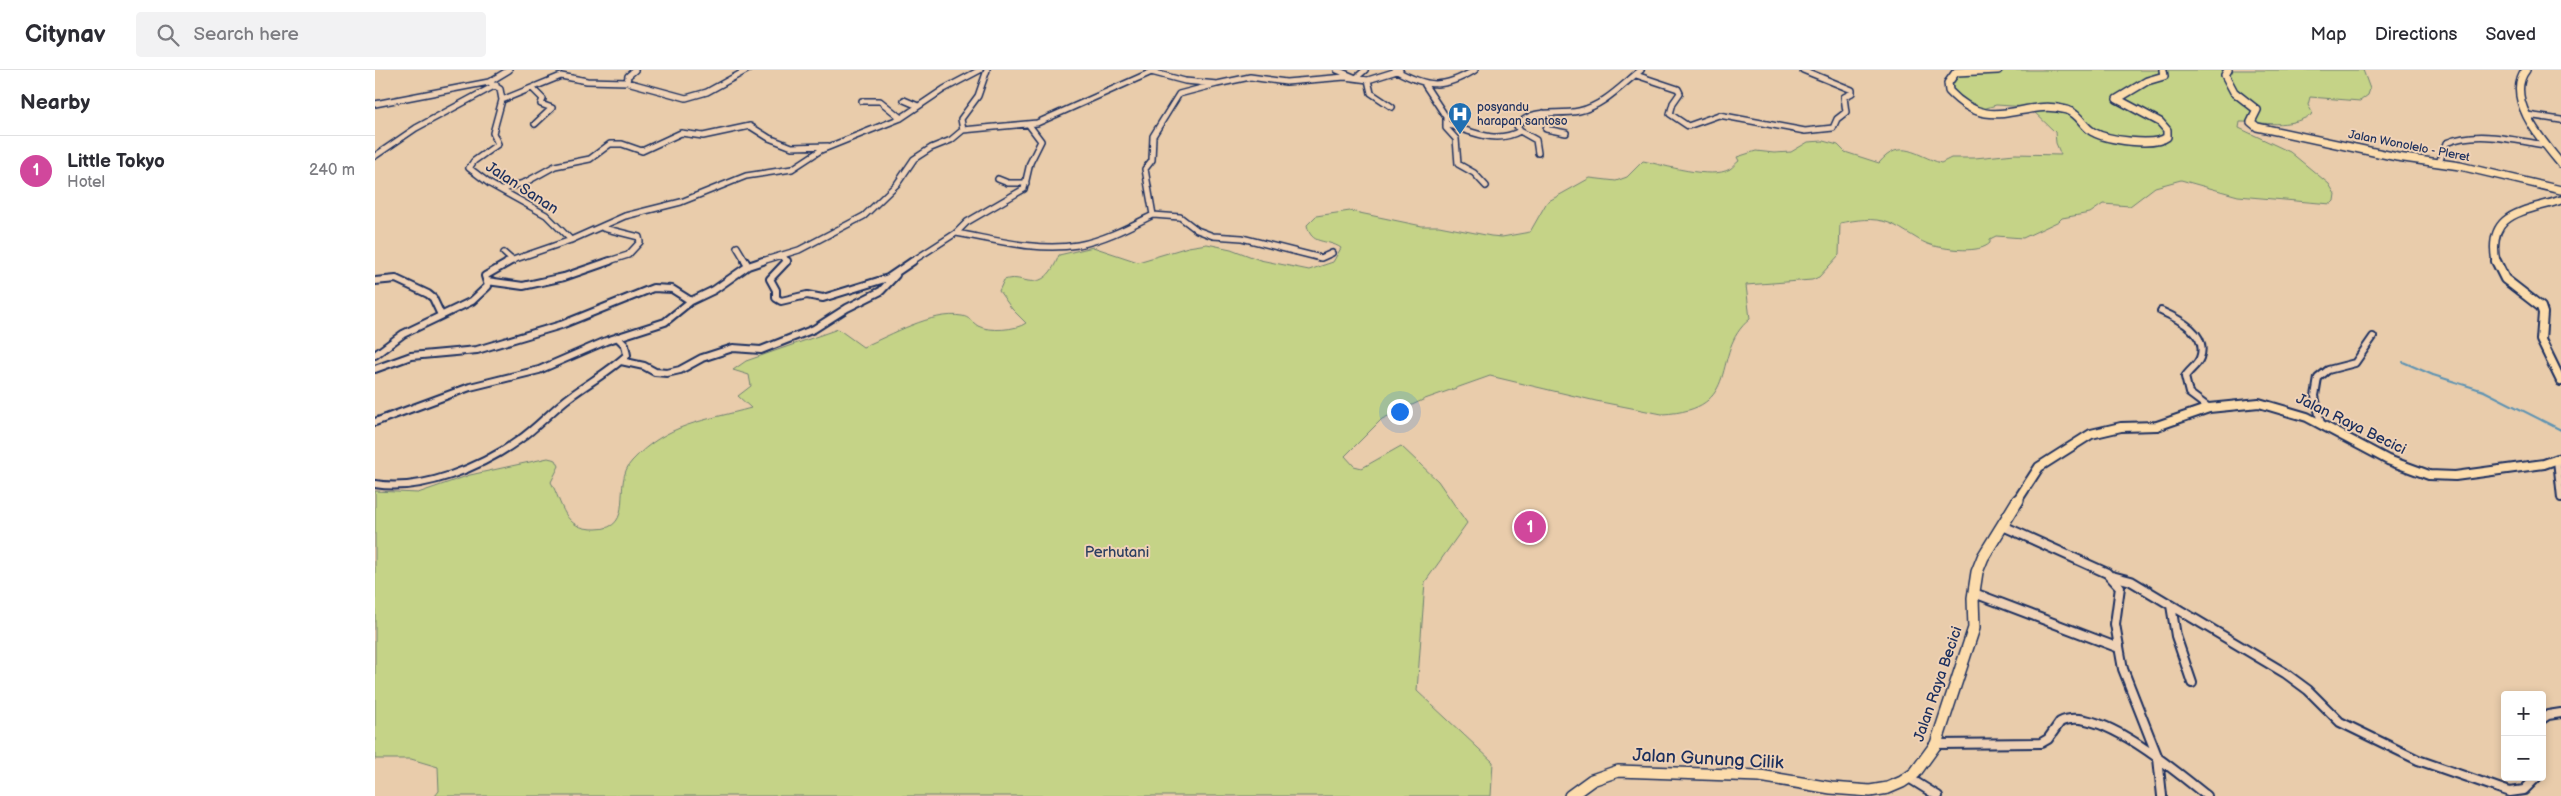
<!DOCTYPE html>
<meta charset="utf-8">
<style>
:root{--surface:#fff;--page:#f2f2f3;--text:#2b2b33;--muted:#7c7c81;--line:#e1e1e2;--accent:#b45309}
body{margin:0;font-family:"Balsamiq Sans",sans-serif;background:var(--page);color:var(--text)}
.controls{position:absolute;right:15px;bottom:15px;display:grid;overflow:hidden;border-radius:5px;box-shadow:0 2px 8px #0003}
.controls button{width:45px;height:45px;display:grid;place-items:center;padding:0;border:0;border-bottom:1px solid var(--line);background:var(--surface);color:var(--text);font:25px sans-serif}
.you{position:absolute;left:1024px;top:341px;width:18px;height:18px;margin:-12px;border:4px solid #fff;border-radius:50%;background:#1a73e8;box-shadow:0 0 0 8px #1a73e833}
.badge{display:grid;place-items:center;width:32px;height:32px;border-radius:50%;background:var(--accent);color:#fff;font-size:16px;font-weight:700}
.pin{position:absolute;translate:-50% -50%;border:2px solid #fff;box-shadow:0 1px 5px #0006}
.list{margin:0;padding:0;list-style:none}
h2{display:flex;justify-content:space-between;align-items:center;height:65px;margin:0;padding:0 20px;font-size:21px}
h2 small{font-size:16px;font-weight:400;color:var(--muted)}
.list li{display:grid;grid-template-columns:32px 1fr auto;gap:15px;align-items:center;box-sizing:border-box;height:70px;padding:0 20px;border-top:1px solid var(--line)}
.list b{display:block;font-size:19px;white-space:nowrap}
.list p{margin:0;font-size:16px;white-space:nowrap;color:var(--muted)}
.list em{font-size:16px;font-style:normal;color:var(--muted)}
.icon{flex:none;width:28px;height:28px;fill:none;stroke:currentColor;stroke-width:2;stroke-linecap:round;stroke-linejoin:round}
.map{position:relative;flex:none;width:2186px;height:726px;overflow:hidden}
header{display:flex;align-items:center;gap:30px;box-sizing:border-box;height:70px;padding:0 25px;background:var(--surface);border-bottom:1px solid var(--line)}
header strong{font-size:24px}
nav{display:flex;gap:28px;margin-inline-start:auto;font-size:18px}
.search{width:350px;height:45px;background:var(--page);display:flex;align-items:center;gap:12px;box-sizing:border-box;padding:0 18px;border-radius:5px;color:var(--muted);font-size:19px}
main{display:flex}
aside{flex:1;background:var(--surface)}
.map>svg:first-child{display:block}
</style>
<header>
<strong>Citynav</strong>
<div class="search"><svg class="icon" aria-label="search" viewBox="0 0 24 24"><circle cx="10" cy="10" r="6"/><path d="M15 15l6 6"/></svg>Search here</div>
<nav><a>Map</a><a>Directions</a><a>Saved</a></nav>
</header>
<main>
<aside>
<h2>Nearby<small></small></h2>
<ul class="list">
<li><span class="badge" style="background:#d1479c">1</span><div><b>Little Tokyo</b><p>Hotel</p></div><em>240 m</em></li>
</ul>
</aside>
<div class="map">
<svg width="2186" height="726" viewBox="0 0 2186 726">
<rect width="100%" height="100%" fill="#e9ccab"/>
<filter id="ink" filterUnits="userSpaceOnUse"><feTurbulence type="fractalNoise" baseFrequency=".02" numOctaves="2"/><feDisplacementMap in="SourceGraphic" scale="10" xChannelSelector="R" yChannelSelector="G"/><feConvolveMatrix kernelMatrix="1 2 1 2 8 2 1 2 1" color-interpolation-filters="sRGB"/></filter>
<g filter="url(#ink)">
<path fill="#c5d387" stroke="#708172" d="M 1631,0 L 1988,0 L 1995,19 L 1993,25 L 1985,31 L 1935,27 L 1933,35 L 1937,42 L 1936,45 C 1911,59 1892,52 1865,52 L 1864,58 L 1915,82 L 1954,114 L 1960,124 L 1959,131 L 1956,134 L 1863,126 L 1806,110 L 1780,117 L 1755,136 L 1728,134 L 1715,143 L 1687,148 L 1684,151 L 1648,168 L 1621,166 L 1615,169 L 1615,173 C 1604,184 1573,179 1559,176 C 1543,172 1530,159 1514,153 C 1498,147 1481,150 1465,153 L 1464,185 L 1444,207 L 1437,210 L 1371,215 L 1375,249 C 1333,283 1371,340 1287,344 L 1221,331 L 1115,306 L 1050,329 L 1007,349 L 970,386 L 979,396 L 987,398 L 1026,376 L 1063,411 L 1092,453 L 1050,512 L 1042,621 L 1118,692 L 1116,726 L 60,726 L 64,721 L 63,697 L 36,689 L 0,689 L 0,421 L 43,423 L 95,405 L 173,388 L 181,390 L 184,396 L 176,412 C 188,434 188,460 221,459 C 262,459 236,413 257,391 C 292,353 330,351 376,338 L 363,326 L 376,316 L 374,305 L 358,300 L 371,291 L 463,259 L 488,277 C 516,265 557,241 587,246 C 594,247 597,252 603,256 C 614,262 642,260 651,253 L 637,239 L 624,221 L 629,210 C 639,207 643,209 653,211 C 671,214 679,198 684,185 L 718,177 L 763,192 L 813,177 L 832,174 L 856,179 L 885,190 L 934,200 L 958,192 L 966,178 C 951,168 936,176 932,155 L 941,146 L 975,141 L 1047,156 L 1064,156 L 1116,166 L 1127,167 L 1155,162 L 1172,132 L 1215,108 L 1241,111 L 1252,107 L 1268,91 C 1289,95 1336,110 1355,99 C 1358,97 1361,93 1364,91 L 1362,87 L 1381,81 L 1399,83 L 1416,82 L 1433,72 L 1448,71 L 1463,75 L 1470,82 L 1504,93 C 1526,67 1541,86 1566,93 L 1576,88 L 1600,88 L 1640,84 L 1686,85 L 1681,73 L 1680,62 L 1654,37 L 1621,35 L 1608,39 L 1587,31 L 1578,20 L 1578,14 L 1584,5 L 1616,4 Z"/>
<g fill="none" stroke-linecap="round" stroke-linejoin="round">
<path stroke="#5e93b2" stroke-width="2" d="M 2028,292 L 2058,305 L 2109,321 L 2186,360"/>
<g stroke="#1b2f5e" stroke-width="8">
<path id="minor-far2" d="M 962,0 L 981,8 L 990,0
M 1020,0 C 1053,18 1068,19 1100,0
M 776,2 L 810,11 L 842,14 L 875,7 L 911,12 L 970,7 L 993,10 L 1025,0
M 1261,5 L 1303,19 L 1305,23 L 1298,33 L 1295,44 L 1313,56 L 1344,45 L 1430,61 L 1458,58 L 1462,49 L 1471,42 L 1469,27 L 1477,23 L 1477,20 L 1428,0
M 993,10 L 996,23 L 1017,37
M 252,12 L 253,6 L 260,0
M 1050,15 L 1071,47 L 1071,58 L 1081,69 L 1083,94 L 1099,103 L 1111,116
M 157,18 L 168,29 L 166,34 L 177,38 L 160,54
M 127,30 L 186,6 L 212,11 L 252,12 L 311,28 L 332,22 L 372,0
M 529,30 L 543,36
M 487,31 L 505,31 L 526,48
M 0,34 L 114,12
M 1168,43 L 1173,53 L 1171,59 L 1191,63
M 2152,45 L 2186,50
M 1071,54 C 1096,61 1120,75 1145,61
M 588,60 L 586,49 L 603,26 L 612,0
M 1163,83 L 1161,70 L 1145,61 L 1142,56 C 1159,36 1181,46 1204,41 C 1228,36 1247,15 1266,0
M 0,86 L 41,58 L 121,15
M 2064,93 L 2071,73 C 2102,60 2138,70 2170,75
M 623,109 L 633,113 L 651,113
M 127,120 L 151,112 L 180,96 L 215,89 L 235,74 L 247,74 L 267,81 L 306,63 L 328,66 L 375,56 L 394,68 L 417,77 L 453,76
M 778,145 L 805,147 L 822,160 L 838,166 L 867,168 L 946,188 L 957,183
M 228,158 L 264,167 L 265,172 L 253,185 L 231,192
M 581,163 C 621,170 663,182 703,175 C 730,170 754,157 778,145 L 770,99 L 777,90 L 778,66 L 804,24 L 842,14
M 196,170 L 250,146 L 306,132 L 371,106 L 417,99 L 446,80 L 526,48 L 569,19 L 605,0
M 362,177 L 371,192
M 129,183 L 138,191
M 408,186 L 412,192
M 132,192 L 196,170 L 171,145 L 115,114 L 94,98 L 99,91 L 123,74 L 118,63 L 127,30 L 125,19 L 114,12 L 134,0
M 384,192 L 424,180 L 489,146 L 522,114 L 539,89 L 556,78 L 576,70 L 588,60 L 662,53 L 781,0
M 536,192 L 581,163 L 592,152 L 649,119 L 655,93 L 666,71 L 654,55"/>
</g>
<g stroke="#1b2f5e" stroke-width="10">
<path id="minor-far1" d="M 370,191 L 373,196
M 412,191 L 395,209 L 401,220 L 401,228 L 406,231 L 432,225 L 448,228 L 513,208 L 538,191
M 0,211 L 21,209 L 53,224 L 58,228 L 66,245
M 112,211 L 148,216 L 189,207 L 235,191
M 1786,241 C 1804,249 1834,264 1825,288 C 1822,296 1814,300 1810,307 L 1814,323 L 1834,338
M 0,285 L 28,264 L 97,231 L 113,216 L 110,206 L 136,191
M 246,291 L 269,296 L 280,302 L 292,303 L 305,300 L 327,288 L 358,278 L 386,280 L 439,259 L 472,238 L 506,221 L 521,205
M 0,299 L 36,286 L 102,280 L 186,255 L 278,218 L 297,219 L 316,231
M 0,352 L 95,317 L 164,300 L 231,271 L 290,252 L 316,231 L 339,220 L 373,196 L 388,191
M 1946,354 L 1940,326 L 1943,308 L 1953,300 L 1980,293 L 1998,267
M 2182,390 L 2186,428
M 0,414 C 47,422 106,397 144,370 C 163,357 178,339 196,326 C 215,312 235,301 252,285 L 250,275 L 242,267"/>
</g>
<g stroke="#1b2f5e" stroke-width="12">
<path id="minor" d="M 1628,456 L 1732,503 L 1745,517 L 1740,554 L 1748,599 L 1783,688 L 1787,726
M 1737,506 L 1756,511 L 1796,535 L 1801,566 L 1817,613
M 1599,523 L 1744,578
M 1796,535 L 1910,603 L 1933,620 L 1965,652 L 2043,690 L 2135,722 L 2149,720 L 2162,707
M 2167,649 L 2173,645 L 2186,643
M 1561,674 L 1666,673 L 1673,669 L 1685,652 C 1722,633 1804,704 1832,726
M 1534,708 L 1563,726"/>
</g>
<g stroke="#1b2f5e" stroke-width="10">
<path id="major-far2" d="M 1623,0 L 1581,2 L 1573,13 L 1574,21 C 1617,67 1648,27 1692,40 C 1705,44 1708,57 1718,62 C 1732,70 1779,77 1792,67 L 1792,60 L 1785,52 L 1742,29 L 1772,11 L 1789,6 L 1788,0
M 1853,0 L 1850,5 L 1859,22 L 1882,40 L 1876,52 L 1882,57 L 2022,87 L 2085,96 L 2186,120
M 2151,0 C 2129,28 2168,72 2186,94
M 2121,192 C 2111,141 2150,142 2186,130"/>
</g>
<g stroke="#1b2f5e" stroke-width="12">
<path id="major-far1" d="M 2121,191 L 2130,209 L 2166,237 L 2168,243 L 2166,270 L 2186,311
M 1642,431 L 1664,397 L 1716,364 L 1746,357 L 1782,356 L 1834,338 L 1884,333 L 1932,347 L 2013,390 L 2054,405 L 2080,406 L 2169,394 L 2186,388"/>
</g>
<g stroke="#1b2f5e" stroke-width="14">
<path id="major" d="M 1195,726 L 1217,710 L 1243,701 L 1385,706 L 1456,718 L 1495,721 L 1513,718 L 1527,712 L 1540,703 L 1561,674 L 1599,558 L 1598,528 L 1602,502 L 1608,487 L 1643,430"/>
</g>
<use href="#minor-far2" stroke="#efd2b6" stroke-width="5"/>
<use href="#minor-far1" stroke="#efd2b6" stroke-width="6"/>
<use href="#minor" stroke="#efd2b6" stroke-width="8"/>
<use href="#major-far2" stroke="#fcdcac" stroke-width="7"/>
<use href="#major-far1" stroke="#fcdcac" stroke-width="8"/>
<use href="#major" stroke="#fcdcac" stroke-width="11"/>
</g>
</g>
<defs>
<g id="hospital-pin" transform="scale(1.25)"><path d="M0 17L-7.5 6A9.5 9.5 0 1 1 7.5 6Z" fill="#1f6fb2" stroke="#efd2b6"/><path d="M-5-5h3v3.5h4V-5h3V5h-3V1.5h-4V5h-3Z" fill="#fff"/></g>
</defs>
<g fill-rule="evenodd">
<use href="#hospital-pin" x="1085" y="44"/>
</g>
<g text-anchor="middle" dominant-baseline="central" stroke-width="4" stroke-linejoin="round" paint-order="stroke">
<g font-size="12" fill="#1b2f5e" stroke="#efd2b6" text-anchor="start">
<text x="1102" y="37">posyandu<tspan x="1102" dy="14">harapan santoso</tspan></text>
</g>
<g font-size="12" fill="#1b2f5e" stroke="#efd2b6">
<text transform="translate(2034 76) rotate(11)">Jalan Wonolelo - Pleret</text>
</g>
<g font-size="15" fill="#1b2f5e" stroke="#efd2b6">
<text transform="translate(147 118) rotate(33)">Jalan Sanan</text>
<text transform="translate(1976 354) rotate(26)">Jalan Raya Becici</text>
<text transform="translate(1563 614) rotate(-71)">Jalan Raya Becici</text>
</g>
<g font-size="15" fill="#2c3f62" stroke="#efd2b6">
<text x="742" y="482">Perhutani</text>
</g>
<g font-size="18" fill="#1b2f5e" stroke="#efd2b6">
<text transform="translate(1333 689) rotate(3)">Jalan Gunung Cilik</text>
</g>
</g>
</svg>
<div class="controls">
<button>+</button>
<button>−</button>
</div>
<div class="you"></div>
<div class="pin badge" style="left:1155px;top:457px;background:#d1479c">1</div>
</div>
</main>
